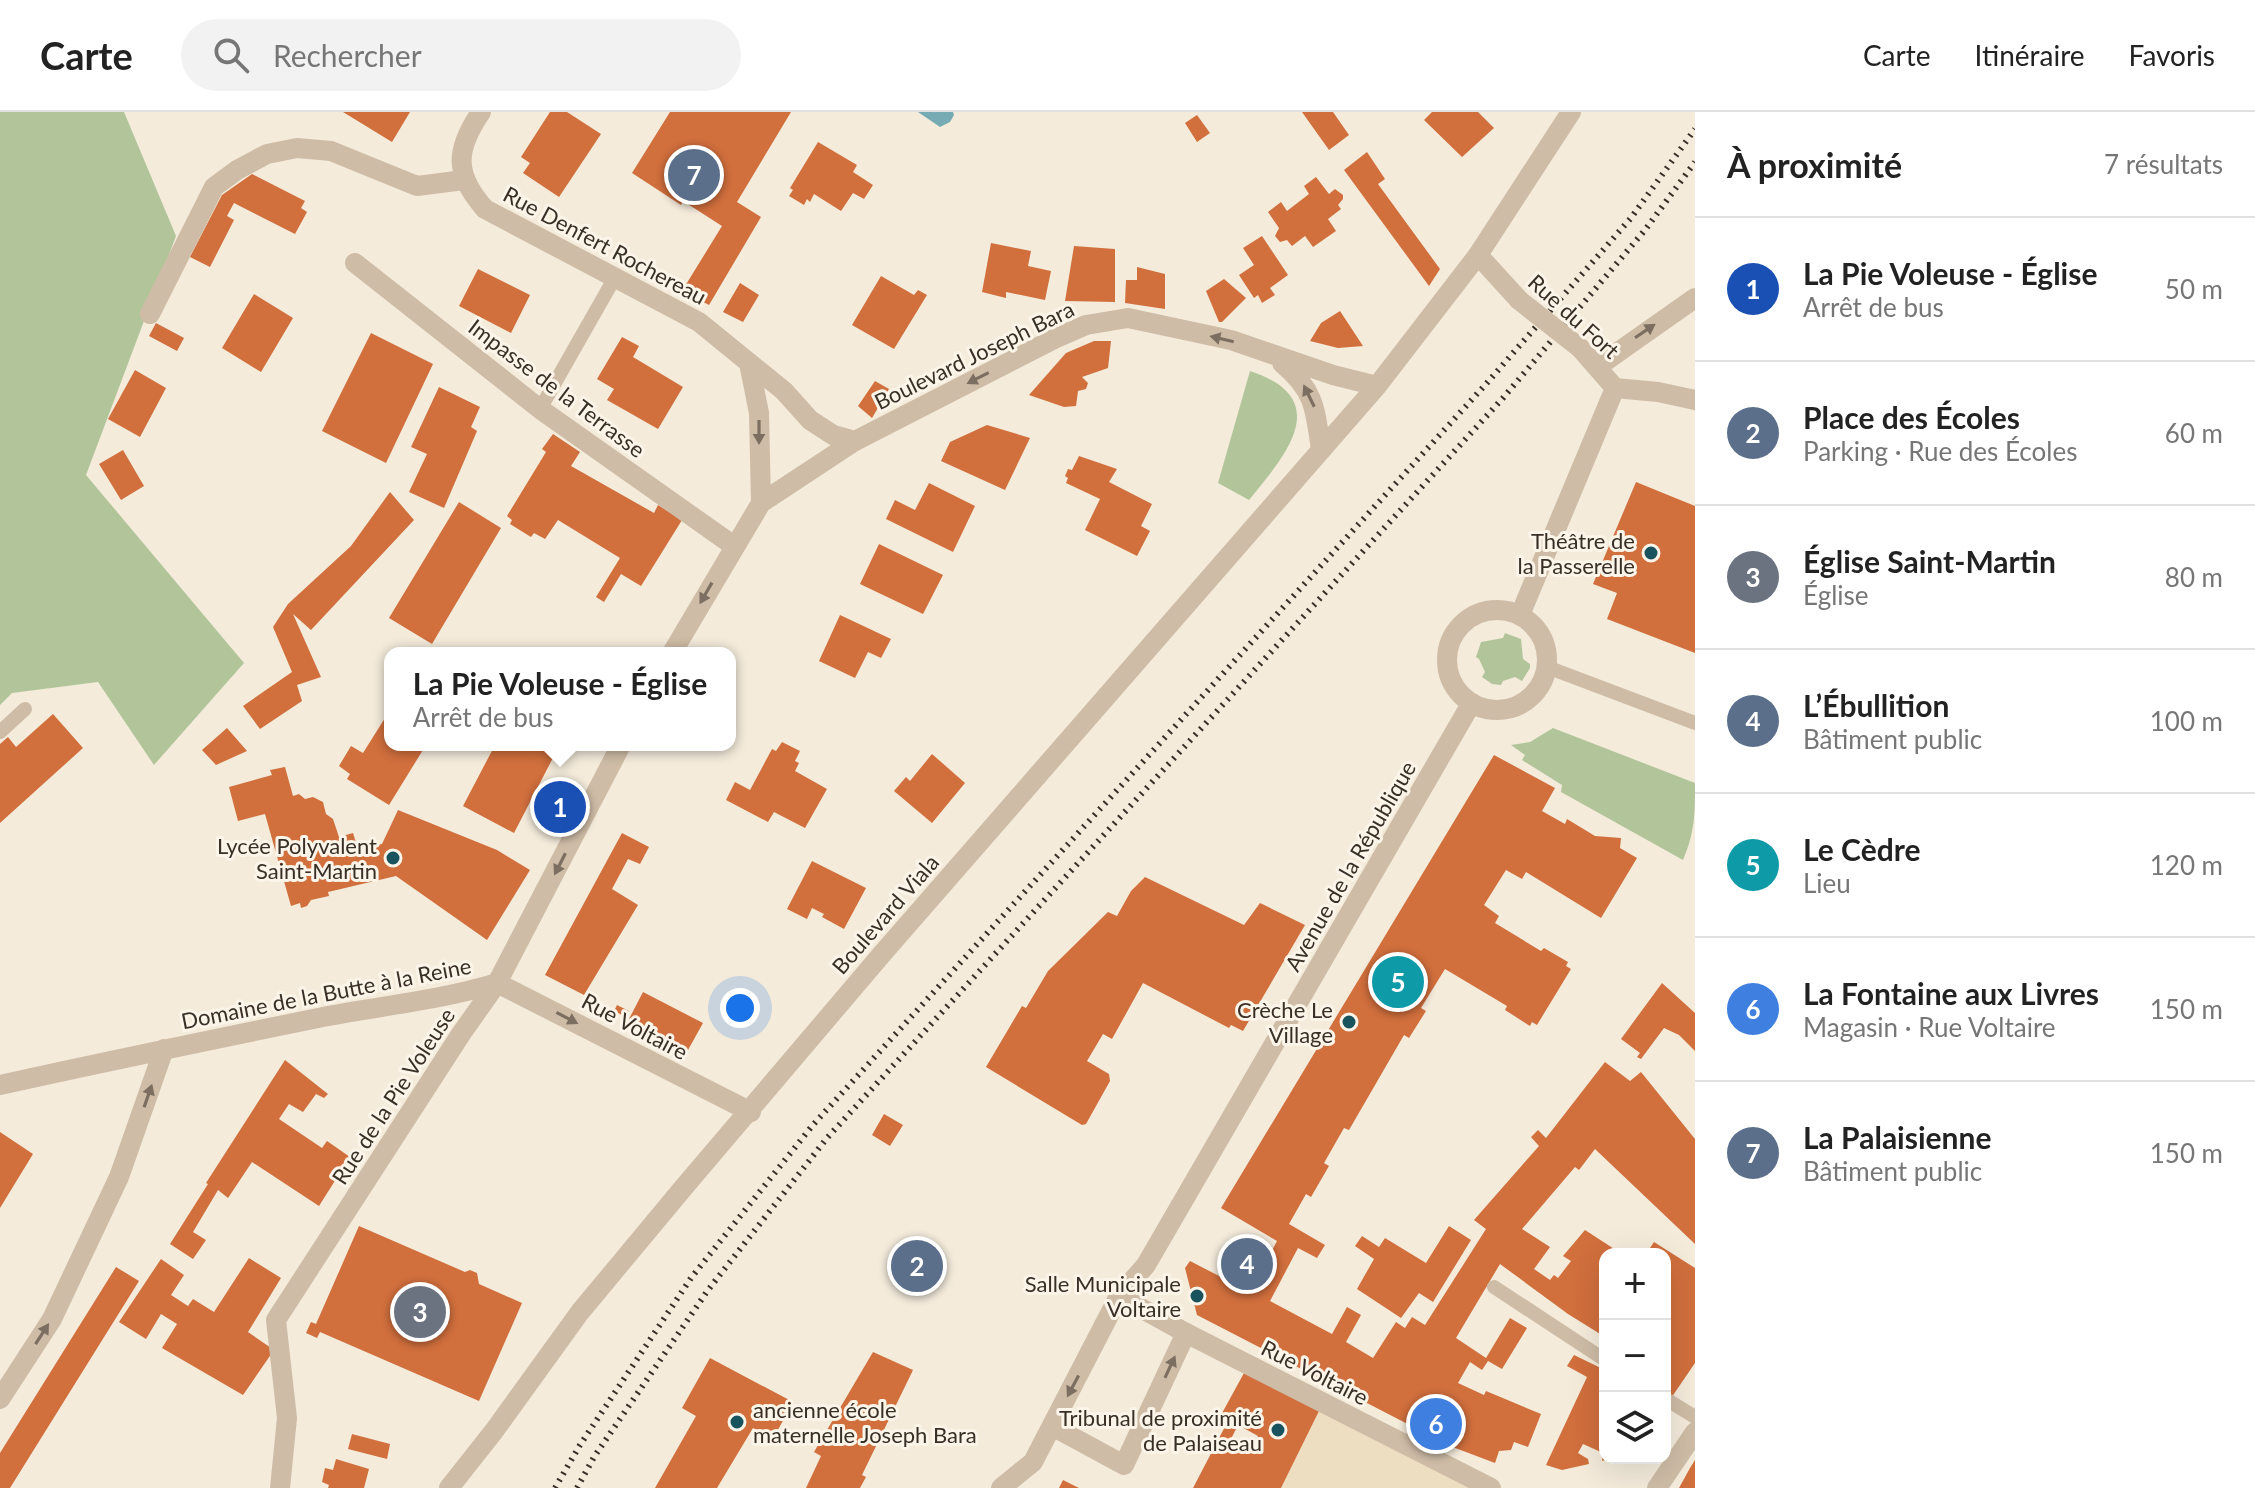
<!DOCTYPE html>
<html lang="fr">
<meta charset="utf-8">
<style>
:root{--surface:#fff;--page:#f2f2f2;--text:#222;--muted:#767676;--line:#e0e0e0;--accent:#0b8043}
body{margin:0;font-family:Lato,sans-serif;background:var(--page);color:var(--text)}
.controls{position:absolute;right:24px;bottom:24px;display:grid;overflow:hidden;border-radius:16px;box-shadow:0 8px 32px #0002}
.controls button{width:72px;height:72px;display:grid;place-items:center;padding:0;border:0;border-bottom:2px solid var(--line);background:var(--surface);color:var(--text);font:40px sans-serif}
.you{position:absolute;left:740px;top:896px;width:28px;height:28px;margin:-20px;border:6px solid #fff;border-radius:50%;background:#1a73e8;box-shadow:0 0 0 12px #1a73e833}
.badge{display:grid;place-items:center;width:52px;height:52px;border-radius:50%;background:var(--accent);color:#fff;font-size:26px;font-weight:700}
.pin{position:absolute;translate:-50% -50%;border:4px solid #fff;box-shadow:0 2px 8px #0006}
.popup{position:absolute;left:384px;top:535px;width:352px;height:104px;box-sizing:border-box;display:grid;place-content:center;border-radius:16px;background:var(--surface);filter:drop-shadow(0 2px 6px #0005);font-size:26px;white-space:nowrap;color:var(--muted)}
.popup b{font-size:30px;color:var(--text)}
.popup::after{content:'';position:absolute;left:50%;top:100%;margin-left:-16px;border:16px solid transparent;border-top-color:var(--surface)}
.list{margin:0;padding:0;list-style:none}
h2{display:flex;justify-content:space-between;align-items:center;height:104px;margin:0;padding:0 32px;font-size:34px}
h2 small{font-size:26px;font-weight:400;color:var(--muted)}
.list li{display:grid;grid-template-columns:52px 1fr auto;gap:24px;align-items:center;box-sizing:border-box;height:144px;padding:0 32px;border-top:2px solid var(--line)}
.list b{display:block;font-size:30px;white-space:nowrap}
.list p{margin:0;font-size:26px;white-space:nowrap;color:var(--muted)}
.list em{font-size:26px;font-style:normal;color:var(--muted)}
.icon{flex:none;width:44px;height:44px;fill:none;stroke:currentColor;stroke-width:2;stroke-linecap:round;stroke-linejoin:round}
.map{position:relative;flex:none;width:1695px;height:1376px;overflow:hidden}
header{display:flex;align-items:center;gap:48px;box-sizing:border-box;height:112px;padding:0 40px;background:var(--surface);border-bottom:2px solid var(--line)}
header strong{font-size:38px}
nav{display:flex;gap:44px;margin-inline-start:auto;font-size:28px}
.search{width:560px;height:72px;background:var(--page);display:flex;align-items:center;gap:20px;box-sizing:border-box;padding:0 28px;border-radius:44px;color:var(--muted);font-size:30px}
main{display:flex}
aside{flex:1;background:var(--surface)}
.map>svg:first-child{display:block}
</style>
<header>
<strong>Carte</strong>
<div class="search"><svg class="icon" aria-label="search" viewBox="0 0 24 24"><circle cx="10" cy="10" r="6"/><path d="M15 15l6 6"/></svg>Rechercher</div>
<nav><a>Carte</a><a>Itinéraire</a><a>Favoris</a></nav>
</header>
<main>
<div class="map">
<svg width="1695" height="1376" viewBox="0 0 1695 1376">
<rect width="100%" height="100%" fill="#f4ebdb"/>
<path fill="#b2c59a" d="M 0,0 L 124,0 L 176,124 L 86,363 L 244,551 L 154,653 L 98,570 L 12,581 L 0,593 Z
M 1250,259 C 1335,287 1286,343 1249,388 L 1218,371 Z
M 1505,521 L 1521,527 L 1523,547 L 1530,552 L 1530,556 L 1522,569 L 1515,565 L 1503,569 L 1501,573 L 1492,572 L 1482,565 L 1485,560 L 1479,547 L 1476,545 L 1481,530 L 1503,526 Z
M 1553,616 L 1695,671 C 1695,702 1695,720 1683,748 L 1561,680 L 1562,673 L 1522,648 L 1525,643 L 1511,633 L 1530,630 Z"/>
<path fill="#eedec1" d="M 1319,1299 L 1471,1376 L 1281,1376 Z"/>
<path fill="#77abb4" d="M 918,0 L 953,0 L 954,3 L 950,10 L 940,15 Z"/>
<path fill="#d16f3d" fill-rule="evenodd" d="M 343,0 L 410,0 L 392,30 Z
M 550,0 L 567,0 L 601,22 L 559,85 L 523,61 L 530,51 L 521,45 Z
M 670,0 L 791,0 L 737,90 L 761,105 L 709,193 L 682,179 L 722,114 L 683,89 L 681,93 L 632,61 Z
M 1302,0 L 1333,0 L 1349,23 L 1329,38 Z
M 1432,0 L 1478,0 L 1494,16 L 1462,45 L 1424,8 Z
M 1197,3 L 1210,21 L 1197,30 L 1185,11 Z
M 818,30 L 857,53 L 853,60 L 873,73 L 864,87 L 853,81 L 841,99 L 814,82 L 810,90 L 807,87 L 804,93 L 789,84 L 793,78 L 790,76 Z
M 1367,40 L 1385,67 L 1378,72 L 1440,157 L 1429,174 L 1344,58 Z
M 252,62 L 305,89 L 301,96 L 307,100 L 295,122 L 234,91 L 227,104 L 234,108 L 210,155 L 190,145 L 222,83 Z
M 1316,65 L 1329,82 L 1335,77 L 1343,83 L 1343,87 L 1338,93 L 1341,97 L 1328,107 L 1336,119 L 1313,135 L 1305,124 L 1292,134 L 1287,128 L 1280,130 L 1275,124 L 1279,116 L 1268,100 L 1281,90 L 1287,99 L 1309,82 L 1304,74 Z
M 1262,124 L 1288,163 L 1270,176 L 1275,183 L 1262,191 L 1258,183 L 1254,186 L 1239,163 L 1254,153 L 1243,136 Z
M 991,131 L 1031,139 L 1028,154 L 1051,159 L 1045,188 L 1006,180 L 1006,186 L 982,180 Z
M 1074,134 L 1115,137 L 1115,190 L 1065,189 Z
M 1137,155 L 1165,162 L 1165,197 L 1125,191 L 1126,168 L 1137,168 Z
M 478,157 L 530,183 L 511,221 L 459,194 Z
M 881,164 L 914,183 L 918,178 L 927,183 L 894,237 L 852,213 Z
M 1224,167 L 1246,186 L 1222,210 L 1219,210 L 1206,179 Z
M 740,171 L 759,183 L 743,210 L 723,200 Z
M 254,182 L 293,206 L 261,260 L 222,236 Z
M 1340,199 L 1363,234 L 1338,236 L 1310,229 L 1321,211 Z
M 156,211 L 184,226 L 177,239 L 149,224 Z
M 371,221 L 433,252 L 386,351 L 322,319 Z
M 622,225 L 639,234 L 633,245 L 683,275 L 658,317 L 607,288 L 614,277 L 597,267 Z
M 1094,229 L 1111,229 L 1108,256 L 1082,265 L 1088,271 L 1086,277 L 1078,279 L 1076,294 L 1064,295 L 1029,283 L 1066,241 Z
M 135,258 L 166,276 L 140,325 L 108,307 Z
M 875,269 L 889,277 L 872,306 L 858,294 Z
M 439,275 L 480,295 L 471,315 L 477,319 L 444,396 L 409,380 L 427,342 L 411,335 Z
M 987,313 L 1030,326 L 1005,378 L 941,349 L 950,330 Z
M 553,322 L 580,340 L 571,354 L 654,401 L 658,393 L 682,408 L 641,474 L 621,462 L 604,490 L 596,485 L 620,446 L 558,408 L 545,427 L 534,421 L 531,425 L 510,412 L 512,408 L 507,404 L 546,340 L 542,337 Z
M 123,338 L 144,374 L 121,388 L 99,352 Z
M 1079,344 L 1117,357 L 1109,370 L 1152,392 L 1141,414 L 1150,419 L 1137,444 L 1085,418 L 1100,387 L 1066,371 L 1068,366 L 1065,364 L 1068,357 L 1072,358 Z
M 1636,370 L 1695,394 L 1695,541 L 1607,507 L 1617,481 L 1593,472 Z
M 929,371 L 975,394 L 953,440 L 886,407 L 895,388 L 915,398 Z
M 390,380 L 414,408 L 311,518 L 293,502 L 321,565 L 297,573 L 302,589 L 260,617 L 243,594 L 292,560 L 273,515 L 288,492 L 351,434 Z
M 459,390 L 501,416 L 432,532 L 389,506 Z
M 879,432 L 943,463 L 923,502 L 860,472 Z
M 840,503 L 891,527 L 881,546 L 868,540 L 855,566 L 819,549 Z
M 390,598 L 390,633 L 426,633 L 389,693 L 347,667 L 350,662 L 339,654 L 351,634 L 363,641 Z
M 53,602 L 83,636 L 0,711 L 0,632 L 8,625 L 16,635 Z
M 227,616 L 247,639 L 216,653 L 202,638 Z
M 782,630 L 800,639 L 795,649 L 799,651 L 795,659 L 827,677 L 805,716 L 774,700 L 768,710 L 726,688 L 735,670 L 750,678 L 772,637 L 776,639 Z
M 495,633 L 542,633 L 556,640 L 514,721 L 463,694 Z
M 932,642 L 965,671 L 932,711 L 894,679 L 906,665 L 910,669 Z
M 1494,643 L 1555,676 L 1542,699 L 1565,712 L 1567,707 L 1595,724 L 1621,726 L 1620,736 L 1637,746 L 1601,806 L 1526,760 L 1522,767 L 1506,758 L 1484,793 L 1499,804 L 1495,811 L 1541,839 L 1544,836 L 1568,850 L 1566,854 L 1571,857 L 1537,913 L 1532,910 L 1530,914 L 1505,898 L 1507,894 L 1445,857 L 1421,896 L 1426,899 L 1409,926 L 1404,923 L 1349,1018 L 1344,1016 L 1324,1051 L 1329,1054 L 1311,1085 L 1306,1082 L 1289,1112 L 1325,1133 L 1317,1146 L 1298,1136 L 1270,1189 L 1332,1222 L 1347,1195 L 1361,1203 L 1346,1230 L 1373,1246 L 1396,1210 L 1405,1216 L 1412,1205 L 1425,1213 L 1486,1117 L 1474,1108 L 1539,1034 L 1531,1025 L 1538,1018 L 1546,1026 L 1605,950 L 1630,969 L 1641,960 L 1695,1027 L 1695,1132 L 1595,1037 L 1579,1058 L 1575,1055 L 1522,1117 L 1550,1135 L 1534,1157 L 1550,1168 L 1554,1163 L 1558,1166 L 1571,1149 L 1563,1144 L 1585,1118 L 1622,1142 L 1605,1142 L 1605,1225 L 1568,1202 L 1500,1152 L 1456,1226 L 1486,1246 L 1510,1206 L 1527,1216 L 1502,1257 L 1488,1249 L 1482,1258 L 1470,1250 L 1458,1271 L 1484,1283 L 1486,1279 L 1541,1302 L 1528,1335 L 1514,1330 L 1511,1338 L 1499,1339 L 1495,1351 L 1450,1334 L 1197,1203 L 1185,1156 L 1190,1149 L 1250,1180 L 1277,1129 L 1221,1096 Z
M 285,655 L 293,684 L 299,682 L 305,687 L 313,685 L 323,690 L 326,702 L 333,707 L 339,725 L 353,721 L 358,737 L 382,732 L 398,698 L 497,738 L 530,758 L 487,828 L 396,764 L 328,780 L 329,784 L 311,788 L 307,794 L 301,796 L 300,791 L 291,794 L 265,702 L 238,709 L 229,675 L 272,663 L 270,658 Z
M 622,721 L 649,735 L 640,752 L 628,747 L 612,777 L 638,793 L 584,883 L 545,863 Z
M 812,749 L 866,776 L 844,817 L 822,805 L 824,802 L 812,796 L 807,807 L 787,797 Z
M 1145,765 L 1244,813 L 1260,791 L 1305,813 L 1243,919 L 1231,913 L 1229,916 L 1143,871 L 1112,927 L 1103,922 L 1087,949 L 1109,962 L 1110,969 L 1086,1012 L 1082,1013 L 986,955 L 1022,894 L 1026,896 L 1048,859 L 1108,800 L 1117,804 L 1131,779 Z
M 1662,871 L 1695,901 L 1695,939 L 1679,923 L 1664,916 L 1641,947 L 1637,945 L 1640,941 L 1621,927 Z
M 643,880 L 703,911 L 688,938 L 629,907 Z
M 617,893 L 629,899 L 626,905 L 614,899 Z
M 285,948 L 328,982 L 324,986 L 316,982 L 303,1000 L 289,992 L 279,1007 L 322,1036 L 327,1029 L 350,1045 L 319,1094 L 252,1050 L 228,1086 L 218,1078 L 193,1120 L 206,1128 L 193,1147 L 170,1132 L 208,1072 L 206,1071 Z
M 884,1002 L 903,1013 L 890,1034 L 872,1023 Z
M 0,1020 L 33,1042 L 0,1096 Z
M 359,1114 L 465,1160 L 470,1158 L 477,1161 L 479,1172 L 522,1191 L 479,1289 L 320,1220 L 317,1226 L 306,1221 L 311,1210 L 316,1212 Z
M 1449,1114 L 1471,1128 L 1433,1190 L 1419,1181 L 1401,1206 L 1357,1177 L 1374,1147 L 1355,1134 L 1362,1124 L 1379,1135 L 1385,1126 L 1426,1151 Z
M 1654,1130 L 1695,1156 L 1695,1251 L 1665,1295 L 1665,1142 L 1646,1142 Z
M 249,1146 L 281,1166 L 248,1220 L 274,1238 L 243,1283 L 162,1236 L 177,1212 L 161,1202 L 146,1227 L 119,1210 L 161,1147 L 184,1163 L 171,1183 L 188,1194 L 193,1187 L 214,1200 Z
M 116,1155 L 139,1169 L 10,1376 L 0,1376 L 0,1341 Z
M 873,1240 L 913,1258 L 862,1363 L 866,1365 L 860,1376 L 806,1376 L 821,1344 L 814,1340 Z
M 1574,1243 L 1605,1258 L 1605,1348 L 1602,1349 L 1603,1341 L 1583,1332 L 1578,1341 L 1588,1347 L 1589,1352 L 1562,1358 L 1546,1353 L 1587,1265 L 1567,1254 Z
M 710,1246 L 793,1290 L 773,1327 L 753,1316 L 717,1376 L 655,1376 L 696,1304 L 682,1296 Z
M 1244,1261 L 1319,1299 L 1281,1376 L 1193,1376 L 1229,1307 L 1221,1303 ZM 1238,1313 L 1258,1324 L 1250,1339 L 1230,1329 Z
M 352,1322 L 390,1332 L 387,1347 L 348,1337 Z
M 336,1347 L 369,1357 L 364,1376 L 328,1376 L 329,1373 L 322,1370 L 325,1356 L 333,1358 Z
M 1695,1348 L 1695,1376 L 1679,1376 L 1690,1356 Z
M 1063,1368 L 1079,1376 L 1059,1376 Z"/>
<g fill="none" stroke-linecap="round" stroke-linejoin="round">
<path stroke="#cebca6" stroke-width="14" d="M 540,297 L 614,167
M 1547,555 L 1695,611
M 0,620 L 25,597
M 1494,1175 L 1605,1248
M 1669,1289 L 1695,1305"/>
<path stroke="#cebca6" stroke-width="20" d="M 1186,1221 L 1491,1376"/>
<path stroke="#cebca6" stroke-width="20" d="M 1478,143 L 1519,188
M 355,151 L 540,297 L 734,434
M 150,202 L 214,75 L 237,58 L 267,42 L 297,36 L 331,39 L 417,74 L 464,68
M 1580,236 L 1615,276 L 1658,280 L 1695,288
M 749,251 L 759,301 L 761,391
M 1597,255 L 1695,186
M1447 548a50 50 0 1 1 100 0a50 50 0 1 1-100 0Z
M 1520,503 L 1615,276
M 672,541 L 761,391 L 855,329
M 497,871 L 751,1000
M 0,973 C 108,949 215,927 323,905 C 381,894 441,888 497,871
M 0,1287 L 52,1207 L 119,1065 L 164,937
M 1052,1314 L 1124,1353 L 1186,1221 L 1119,1184
M 280,1376 L 287,1306 L 276,1208 L 461,922 L 497,871 L 621,633
M 1001,1376 L 1033,1350 L 1119,1184 L 1146,1153 L 1471,592
M 1657,1376 L 1695,1320"/>
<path stroke="#cebca6" stroke-width="20" d="M 481,0 C 455,38 454,62 485,97 L 699,210 L 784,279 L 810,308 L 833,323 L 855,329 L 1056,226 L 1086,213 L 1128,206 L 1231,228 L 1333,263 L 1377,274
M 1282,251 C 1315,279 1315,296 1321,338
M 449,1376 L 494,1319 L 580,1200 L 684,1075 L 882,842 L 1377,274 L 1478,143 L 1571,0"/>
<path stroke="#392f27" stroke-width="6" stroke-dasharray="2 6" stroke-linecap="butt" d="M 555,1376 L 580,1333 L 691,1166 L 812,1014 L 1486,272 L 1631,106 L 1695,17
M 577,1376 L 594,1345 L 708,1178 L 827,1026 L 1503,286 L 1645,118 L 1695,50"/>
<path stroke="#cebca6" stroke-width="20" d="M 1519,188 L 1580,236"/>
</g>
<defs><path id="oneway-solid" d="M-6-.8H1V-3.2L6.5 0L1 3.2V.8H-6Z" transform="scale(2)"/></defs>
<g fill="#7c6e60">
<use href="#oneway-solid" transform="translate(1645 219) rotate(-34)"/>
<use href="#oneway-solid" transform="translate(1222 227) rotate(-167)"/>
<use href="#oneway-solid" transform="translate(978 266) rotate(153)"/>
<use href="#oneway-solid" transform="translate(1309 284) rotate(-116)"/>
<use href="#oneway-solid" transform="translate(759 320) rotate(90)"/>
<use href="#oneway-solid" transform="translate(706 481) rotate(120)"/>
<use href="#oneway-solid" transform="translate(560 752) rotate(117)"/>
<use href="#oneway-solid" transform="translate(567 906) rotate(28)"/>
<use href="#oneway-solid" transform="translate(148 984) rotate(-71)"/>
<use href="#oneway-solid" transform="translate(42 1222) rotate(-57)"/>
<use href="#oneway-solid" transform="translate(1170 1255) rotate(-65)"/>
<use href="#oneway-solid" transform="translate(1073 1274) rotate(118)"/>
</g>
<g fill="#19535e" stroke="#fbf4e8" stroke-width="3">
<circle cx="1651" cy="441" r="8"/>
<circle cx="393" cy="746" r="8"/>
<circle cx="1349" cy="910" r="8"/>
<circle cx="1197" cy="1184" r="8"/>
<circle cx="737" cy="1310" r="8"/>
<circle cx="1278" cy="1318" r="8"/>
</g>
<g text-anchor="middle" dominant-baseline="central" stroke-width="6" stroke-linejoin="round" paint-order="stroke">
<g font-size="22" fill="#392f27" stroke="#fbf4e8">
<text transform="translate(605 133) rotate(28)">Rue Denfert Rochereau</text>
<text transform="translate(1574 204) rotate(42)">Rue du Fort</text>
<text transform="translate(974 243) rotate(-26)">Boulevard Joseph Bara</text>
<text transform="translate(557 276) rotate(37)">Impasse de la Terrasse</text>
<text transform="translate(1350 754) rotate(-60)">Avenue de la République</text>
<text transform="translate(885 802) rotate(-49)">Boulevard Viala</text>
<text transform="translate(326 881) rotate(-11)">Domaine de la Butte à la Reine</text>
<text transform="translate(635 914) rotate(28)">Rue Voltaire</text>
<text transform="translate(393 984) rotate(-57)">Rue de la Pie Voleuse</text>
<text transform="translate(1315 1260) rotate(27)">Rue Voltaire</text>
</g>
<g font-size="22" fill="#392f27" stroke="#fbf4e8" text-anchor="end">
<text x="1635" y="428">Théâtre de<tspan x="1635" dy="25">la Passerelle</tspan></text>
<text x="377" y="733">Lycée Polyvalent<tspan x="377" dy="25">Saint-Martin</tspan></text>
<text x="1333" y="897">Crèche Le<tspan x="1333" dy="25">Village</tspan></text>
<text x="1181" y="1171">Salle Municipale<tspan x="1181" dy="25">Voltaire</tspan></text>
<text x="753" y="1297" text-anchor="start">ancienne école<tspan x="753" dy="25">maternelle Joseph Bara</tspan></text>
<text x="1262" y="1305">Tribunal de proximité<tspan x="1262" dy="25">de Palaiseau</tspan></text>
</g>
</g>
</svg>
<div class="controls">
<button>+</button>
<button>−</button>
<button><svg class="icon" aria-label="layers" viewBox="0 0 24 24"><path d="M12 4l9 5-9 5-9-5zM3 14l9 5 9-5"/></svg></button>
</div>
<div class="you"></div>
<div class="pin badge" style="left:560px;top:695px;background:#1a4fb4">1</div>
<div class="popup"><b>La Pie Voleuse - Église</b>Arrêt de bus</div>
<div class="pin badge" style="left:917px;top:1154px;background:#5c6f8a">2</div>
<div class="pin badge" style="left:420px;top:1200px;background:#6b7280">3</div>
<div class="pin badge" style="left:1247px;top:1152px;background:#5c6f8a">4</div>
<div class="pin badge" style="left:1398px;top:870px;background:#0f9aa8">5</div>
<div class="pin badge" style="left:1436px;top:1312px;background:#3f7fe0">6</div>
<div class="pin badge" style="left:694px;top:63px;background:#5c6f8a">7</div>
</div>
<aside>
<h2>À proximité<small>7 résultats</small></h2>
<ul class="list">
<li><span class="badge" style="background:#1a4fb4">1</span><div><b>La Pie Voleuse - Église</b><p>Arrêt de bus</p></div><em>50 m</em></li>
<li><span class="badge" style="background:#5c6f8a">2</span><div><b>Place des Écoles</b><p>Parking · Rue des Écoles</p></div><em>60 m</em></li>
<li><span class="badge" style="background:#6b7280">3</span><div><b>Église Saint-Martin</b><p>Église</p></div><em>80 m</em></li>
<li><span class="badge" style="background:#5c6f8a">4</span><div><b>L’Ébullition</b><p>Bâtiment public</p></div><em>100 m</em></li>
<li><span class="badge" style="background:#0f9aa8">5</span><div><b>Le Cèdre</b><p>Lieu</p></div><em>120 m</em></li>
<li><span class="badge" style="background:#3f7fe0">6</span><div><b>La Fontaine aux Livres</b><p>Magasin · Rue Voltaire</p></div><em>150 m</em></li>
<li><span class="badge" style="background:#5c6f8a">7</span><div><b>La Palaisienne</b><p>Bâtiment public</p></div><em>150 m</em></li>
</ul>
</aside>
</main>
